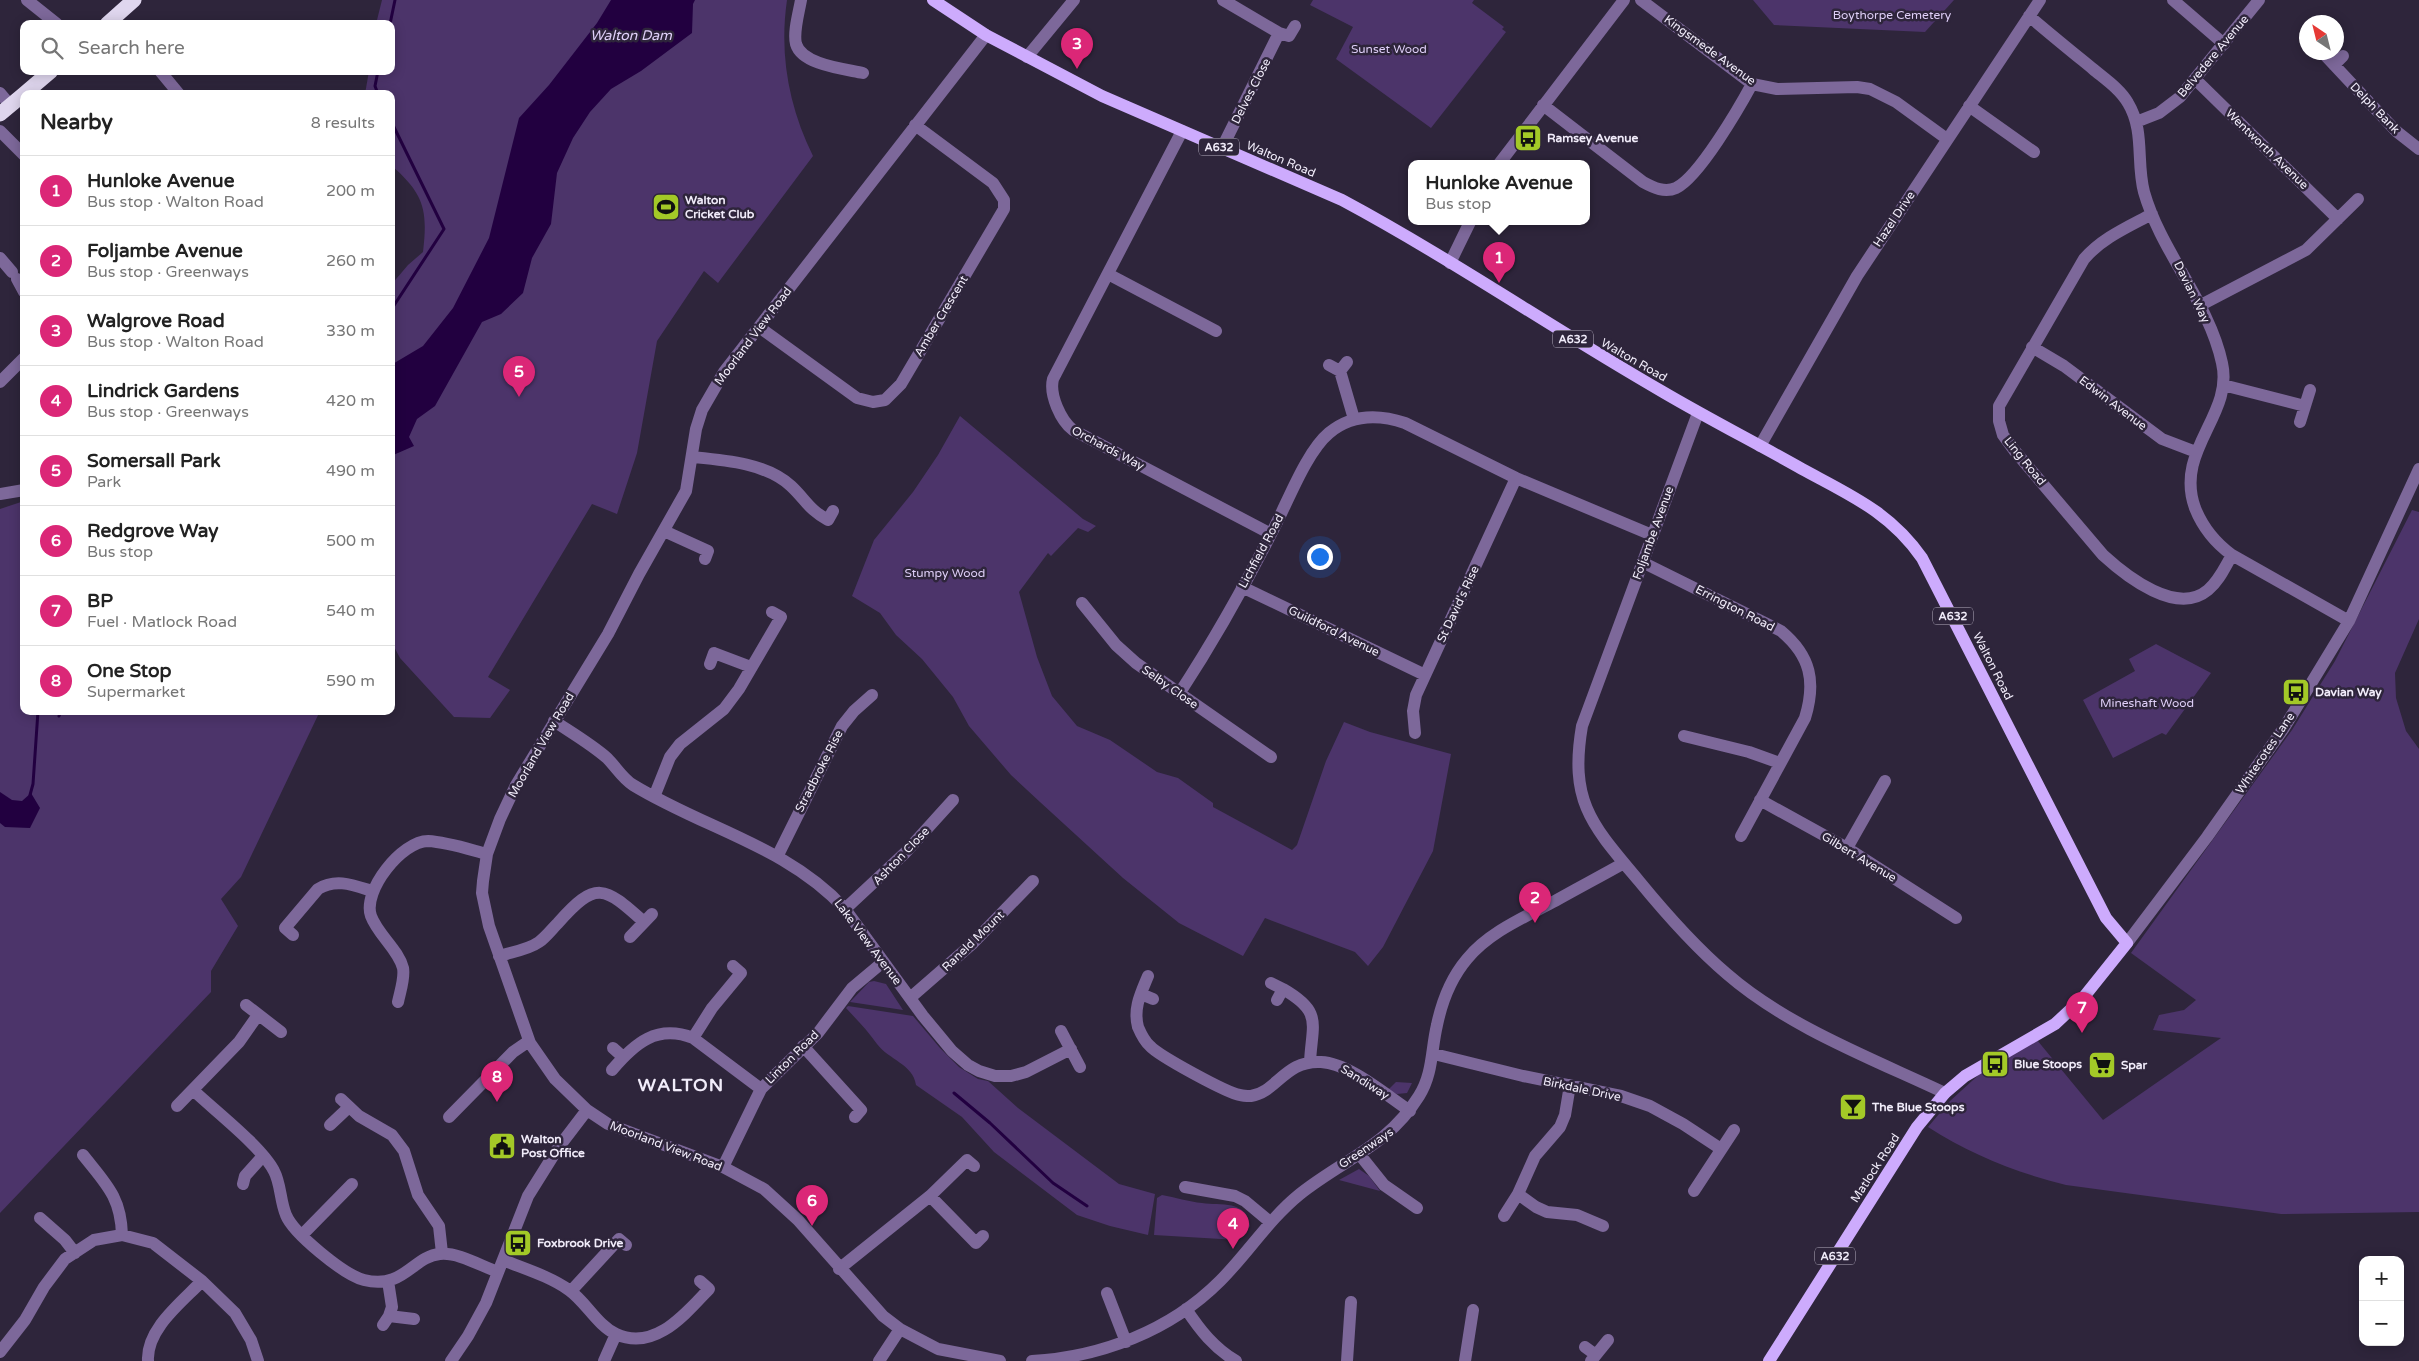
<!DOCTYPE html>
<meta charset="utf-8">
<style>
:root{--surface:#fff;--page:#f2f2f2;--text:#222;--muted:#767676;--line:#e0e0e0;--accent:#db2777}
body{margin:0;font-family:"Varela Round",sans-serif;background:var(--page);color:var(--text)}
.controls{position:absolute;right:15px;bottom:15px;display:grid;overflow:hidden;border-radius:10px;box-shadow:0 2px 12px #0003}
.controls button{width:45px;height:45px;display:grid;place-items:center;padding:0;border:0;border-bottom:1px solid var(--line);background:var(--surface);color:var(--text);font:25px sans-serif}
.compass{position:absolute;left:2299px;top:15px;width:45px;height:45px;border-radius:50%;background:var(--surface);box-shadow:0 2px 12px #0003;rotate:325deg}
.you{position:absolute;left:1319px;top:556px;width:18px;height:18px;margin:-12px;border:4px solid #fff;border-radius:50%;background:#1a73e8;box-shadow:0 0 0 8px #1a73e833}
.badge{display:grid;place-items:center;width:32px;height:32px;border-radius:50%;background:var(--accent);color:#fff;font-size:16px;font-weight:700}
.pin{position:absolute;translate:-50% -41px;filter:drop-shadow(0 1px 2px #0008)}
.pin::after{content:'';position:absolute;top:26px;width:18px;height:15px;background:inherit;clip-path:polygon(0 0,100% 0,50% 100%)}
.popup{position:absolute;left:1408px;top:160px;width:182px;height:65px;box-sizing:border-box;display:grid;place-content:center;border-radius:10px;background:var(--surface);filter:drop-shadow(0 1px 4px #0005);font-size:16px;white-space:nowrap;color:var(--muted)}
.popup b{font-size:19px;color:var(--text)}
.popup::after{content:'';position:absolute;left:50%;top:100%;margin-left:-10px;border:10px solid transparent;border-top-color:var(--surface)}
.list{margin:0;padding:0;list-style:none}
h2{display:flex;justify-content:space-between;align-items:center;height:65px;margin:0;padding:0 20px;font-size:21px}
h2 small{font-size:16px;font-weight:400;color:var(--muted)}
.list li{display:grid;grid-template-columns:32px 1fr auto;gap:15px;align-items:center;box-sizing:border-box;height:70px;padding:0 20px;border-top:1px solid var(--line)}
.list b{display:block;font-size:19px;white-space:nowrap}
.list p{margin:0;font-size:16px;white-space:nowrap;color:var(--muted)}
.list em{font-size:16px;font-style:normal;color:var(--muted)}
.icon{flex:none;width:28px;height:28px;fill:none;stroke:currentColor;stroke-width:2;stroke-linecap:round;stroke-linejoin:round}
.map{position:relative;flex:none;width:2419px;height:1361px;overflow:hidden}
.search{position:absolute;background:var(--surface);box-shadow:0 2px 12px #0003;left:20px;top:20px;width:375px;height:55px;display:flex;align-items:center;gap:12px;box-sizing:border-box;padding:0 18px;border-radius:10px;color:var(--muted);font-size:19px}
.panel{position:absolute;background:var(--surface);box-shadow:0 2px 12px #0003;left:20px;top:90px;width:375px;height:625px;border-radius:10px}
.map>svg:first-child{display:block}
</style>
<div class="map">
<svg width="2419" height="1361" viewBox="0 0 2419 1361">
<rect width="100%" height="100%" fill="#2e253b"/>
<path fill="#4c346a" d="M 382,0 L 787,0 C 779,55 789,107 813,156 L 718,283 L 704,271 L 657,341 L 637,453 L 617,514 L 592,504 L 488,677 L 510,690 L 490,718 L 454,717 L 400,658 L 391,641 L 391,285 L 408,265 L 423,252 C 428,209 424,194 391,165 L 391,94 L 365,94 L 369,71 L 391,71 L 391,24 L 376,24 Z
M 1313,0 L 1474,0 L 1472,3 L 1504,27 L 1502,29 L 1506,32 L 1431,128 L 1336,59 L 1353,27 L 1310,5 Z
M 1753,0 L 1954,0 L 1925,32 L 1774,25 Z
M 960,416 L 1083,519 L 1096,526 L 1088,532 L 1078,528 L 1051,556 L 1048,553 L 1019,592 L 1037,657 L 1052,696 L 1077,726 L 1110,740 L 1157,772 L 1178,778 L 1213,803 L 1213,807 L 1292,850 L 1297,845 L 1326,761 L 1344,722 L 1370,732 L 1451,754 L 1433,851 L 1383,947 L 1368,966 L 1355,952 L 1265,918 L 1243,956 L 1179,923 L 1123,878 L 1040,802 L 1011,775 L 969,726 L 953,697 L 922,659 L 896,635 L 880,613 L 852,596 L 874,540 L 913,492 L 938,455 Z
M 24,501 L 24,711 L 320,711 L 241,877 L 221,899 L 238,926 L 211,971 L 211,992 L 0,1213 L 0,509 Z
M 2412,510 L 2419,512 L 2419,619 L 2395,673 L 2396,698 L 2406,731 L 2419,749 L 2419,1212 L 2281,1214 L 2066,1185 C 2017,1173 1970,1154 1928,1127 L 1950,1101 L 1984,1070 L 2037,1040 L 2103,1120 L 2221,1038 L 2153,1030 L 2159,1015 L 2184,1010 L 2196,1000 L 2131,953 L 2292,730 L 2335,661 Z
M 2156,644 L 2211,673 L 2166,735 L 2162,733 L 2113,758 L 2083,700 L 2135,671 L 2129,659 Z
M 874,981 L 886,984 L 903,1010 L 850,1002 L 869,982 Z
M 848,1006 L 913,1016 L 940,1048 L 959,1067 L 978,1079 L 988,1081 L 1018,1108 L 1119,1184 L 1155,1194 L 1148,1235 L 1110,1226 L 1077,1215 L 994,1152 L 962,1117 L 916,1085 C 913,1064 889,1060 877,1044 C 868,1031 857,1020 846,1008 Z
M 1396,1082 L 1412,1083 L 1407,1093 L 1397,1094 L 1388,1090 Z
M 1359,1169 L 1369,1176 L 1380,1191 L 1339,1180 Z
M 1162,1195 C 1175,1197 1189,1202 1202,1203 C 1221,1206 1246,1199 1250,1226 L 1238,1240 L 1154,1235 L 1157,1198 Z"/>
<path fill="#220040" d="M 611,0 L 695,0 L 693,4 L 692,33 L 641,71 L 611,89 L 590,112 L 573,138 L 557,173 L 551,224 L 532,258 L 523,293 L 501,314 L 482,322 L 435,406 L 417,419 L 409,437 L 414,446 L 391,456 L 391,365 L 423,346 L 453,308 L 489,238 L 519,118 L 549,85 L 597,23 Z
M 0,792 L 12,800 L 22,801 L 31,793 L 40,808 L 30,828 L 5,827 L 0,823 Z"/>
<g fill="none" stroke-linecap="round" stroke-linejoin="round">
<path stroke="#220040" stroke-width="3" d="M 390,24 L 395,0
M 378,71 L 375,86 L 378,94
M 391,121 L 444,229 L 391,310
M 59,716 L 61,711
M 30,795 L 33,784 L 38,711
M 954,1093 L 990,1123 L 1053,1183 L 1087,1206"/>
<path stroke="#7d689a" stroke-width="12" d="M 27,0 L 57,24
M 801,0 C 799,12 793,32 796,44 C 802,65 845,69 863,73
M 1223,0 L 1279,33 L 1289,36 L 1295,26
M 1641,0 L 1752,84 L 1777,89 L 1857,87 L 1870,89 L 1896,102 L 1947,139
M 2173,0 L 2224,44
M 2029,16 C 2050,34 2071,51 2093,69 C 2105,79 2120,89 2128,103 C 2145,131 2136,162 2144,192 C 2161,252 2209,302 2222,363 C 2234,415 2174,450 2195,508 C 2203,528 2214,542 2232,555 L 2349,621
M 986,35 L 724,372 L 702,410 L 696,429 L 686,491 L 639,574 L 608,634 L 516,785 L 500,819 L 487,854 L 483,881 L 482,893 L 489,926 L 530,1043 L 555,1079 L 587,1110 L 608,1124 L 723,1167 L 764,1189 L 798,1220 L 883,1316 L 900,1329 L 938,1349 L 1000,1361
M 2322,52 L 2396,131 L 2419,149
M 1027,57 L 1074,0
M 2334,65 L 2343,56
M 160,71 L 179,94
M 2196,80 L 2338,219
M 0,93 L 10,105
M 1543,105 L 1643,182 C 1654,188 1665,193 1676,188 C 1699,177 1739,108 1752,84
M 1969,106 L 2034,152
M 2136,122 L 2159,113 L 2180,97 L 2259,0
M 0,131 L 24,155
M 1182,131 L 1053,379 C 1049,395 1061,421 1073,430 L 1271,534
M 1222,148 L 1279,33
M 1499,164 L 1624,0
M 2152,214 C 2128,227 2102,238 2084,259 L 1999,406 L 1999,421 L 2003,435 L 2014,450 L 2103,555 C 2127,577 2177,616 2208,590 C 2219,581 2225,567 2232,555
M 0,258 L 12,272
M 1450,263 L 1470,222
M 1108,274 L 1216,331
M 17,279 L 24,292
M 2199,306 L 2306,250 L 2358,199
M 759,327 L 857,398 L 873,402 L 885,400 L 901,384 L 1004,209 L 1004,200 L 993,183 L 915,125
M 2032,347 L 2064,366 L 2162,439 L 2196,452
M 1329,365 L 1340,371 L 1347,362
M 1340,371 L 1354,419
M 0,382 L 24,358
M 2223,385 L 2305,406
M 1698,413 L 1582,726 C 1569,802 1592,825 1639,881 C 1666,914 1694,946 1727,974 C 1788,1027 1873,1059 1945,1093
M 2300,422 L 2310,390
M 1760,446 L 1857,276 L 2040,0
M 692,457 C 724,460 766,463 791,486 C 806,500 808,509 828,520 L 833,511
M 0,494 L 24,490
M 664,531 L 708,551 L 705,559
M 1642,562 L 1781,631 C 1811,656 1816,682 1805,718 L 1741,836
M 1242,587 L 1425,675
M 1082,603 L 1116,645 L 1136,663 L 1271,757
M 710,664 L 714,653 L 751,667
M 1179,694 C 1213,642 1244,587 1272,532 C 1287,504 1306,452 1329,433 C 1352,414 1378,414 1405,423 L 1516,478 L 1652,535
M 554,721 C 572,733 591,744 607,758 C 616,767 623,779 633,785 C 705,829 787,846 845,909 L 923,1016 L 952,1051 L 968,1065 L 979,1071 L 995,1076 L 1011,1076 L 1026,1072 L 1071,1049
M 1415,733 L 1413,711 L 1416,695 L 1516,478
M 1684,736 L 1749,752 L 1780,763
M 654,797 L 670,757 L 680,744 L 724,709 L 739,689 L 781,617 L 772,612
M 1760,800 L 1847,848 L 1956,918
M 1847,848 L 1885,781
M 778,855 L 842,726 L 854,711 L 872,695
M 845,909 L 905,853 L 953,800
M 293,935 L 285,928 L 318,889 C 336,878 353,885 372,891
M 630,937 L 652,914
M 2127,943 L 2207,837 L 2284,728 L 2349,621 L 2419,469
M 499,956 C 511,952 528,950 539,942 C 546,937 552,929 558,923 C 596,880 604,886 644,922
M 1148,976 C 1141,993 1133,1008 1138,1027 C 1141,1034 1144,1041 1150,1046 C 1159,1056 1227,1093 1240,1095 C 1243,1096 1248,1096 1251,1096 C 1277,1092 1285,1060 1321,1062 C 1349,1063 1386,1095 1410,1111
M 1271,983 L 1283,989
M 1141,994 L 1153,999
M 910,998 L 972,944 L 1033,881
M 1277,1000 L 1283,989 C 1323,1012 1312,1023 1310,1062
M 398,1002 C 400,992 405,978 403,968 C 398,949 378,935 371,916 C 362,891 402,841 428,841 C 447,842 468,849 487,854
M 246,1005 L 281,1032
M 1061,1031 L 1080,1067
M 693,1038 L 712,1008 L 741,973 L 733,966
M 803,1046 L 861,1110 L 855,1117
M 613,1048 L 623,1057
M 1434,1054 L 1523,1076 L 1621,1096 L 1650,1106 L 1683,1124 L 1721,1149
M 612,1070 C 635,1043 657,1024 693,1038 L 761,1089
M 193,1090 C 214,1110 262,1147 274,1171 C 281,1184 280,1201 286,1215 C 293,1233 344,1275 364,1280 C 404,1290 413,1256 440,1254 C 458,1252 481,1266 498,1272
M 341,1099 L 359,1116 L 392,1135 L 404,1151 L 418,1195 L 439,1226 L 442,1253
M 177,1106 L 239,1042 L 258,1015
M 449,1117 L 513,1052 L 529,1041
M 330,1125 L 348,1108
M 83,1155 C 106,1184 121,1197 122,1235
M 1360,1155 L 1384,1185 L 1417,1208
M 723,1167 L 761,1089 L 818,1033 L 852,988 L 883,962
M 243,1184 L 245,1176 L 263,1156
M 1185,1187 L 1235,1196 L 1245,1201 L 1270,1222
M 1694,1191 L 1734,1130
M 1518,1194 L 1536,1207 L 1547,1212 L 1577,1215 L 1603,1226
M 930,1196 L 976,1243 L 983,1236
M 1504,1216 L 1518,1194 L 1535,1156 L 1560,1127 L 1565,1115 L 1570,1085
M 40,1218 L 65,1240 L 75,1253
M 302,1235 L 352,1184
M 503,1260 C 525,1269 549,1276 569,1290 C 586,1302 597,1325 616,1334 C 655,1352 686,1313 709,1289 L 700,1281
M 839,1269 L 930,1196 L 967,1160 L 974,1166
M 388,1281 L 392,1307 L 389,1316
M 571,1291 L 619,1239 L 626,1245
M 1107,1293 L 1126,1342
M 1186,1309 C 1200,1330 1214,1348 1236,1361
M 383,1325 L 389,1316 L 414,1319
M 1585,1347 L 1596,1355
M 0,1352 L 25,1320 L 44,1287 L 65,1259 L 94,1240 L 122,1235 L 153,1243 L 202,1281 L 235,1313 L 251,1340 L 258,1361
M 148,1361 C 146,1329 182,1302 202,1281
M 451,1361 L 468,1336 L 486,1303 L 528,1196 L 558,1148 L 587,1110
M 604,1361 L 616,1334
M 879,1361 L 900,1329
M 1032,1361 C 1101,1357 1170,1331 1220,1281 C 1248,1253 1269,1219 1300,1194 C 1344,1159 1388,1146 1419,1096 C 1433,1074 1431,1050 1437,1025 C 1442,1001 1451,978 1467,959 C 1489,932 1525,917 1555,901 C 1578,888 1601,876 1624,863
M 1347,1361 L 1351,1302
M 1465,1361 L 1473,1310
M 1591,1361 L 1608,1340"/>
<path stroke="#cdabfd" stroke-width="12" d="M 933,0 L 986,35 L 1102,96 L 1342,200 C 1452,259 1555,330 1663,392 C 1709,419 1756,443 1802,469 C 1850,495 1890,512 1922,558 L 2106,918 L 2127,943 L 2083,998 L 2055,1024 L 1965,1076 L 1945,1093 L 1917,1127 L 1769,1361"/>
<path stroke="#dfd6ee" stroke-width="15" d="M 107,24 L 134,0
M 24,94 L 51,71
M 0,114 L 24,94"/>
</g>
<defs>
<g id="bus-square" transform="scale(1.4375)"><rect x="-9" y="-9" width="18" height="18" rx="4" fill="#a3c927" stroke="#2e253b"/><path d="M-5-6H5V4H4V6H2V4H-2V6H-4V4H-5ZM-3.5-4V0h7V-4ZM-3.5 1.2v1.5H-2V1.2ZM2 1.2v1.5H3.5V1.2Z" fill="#111"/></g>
<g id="stadium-square" transform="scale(1.4375)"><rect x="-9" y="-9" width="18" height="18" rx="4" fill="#a3c927" stroke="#2e253b"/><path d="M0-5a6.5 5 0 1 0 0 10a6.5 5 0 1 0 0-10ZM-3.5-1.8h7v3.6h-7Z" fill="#111"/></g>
<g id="supermarket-square" transform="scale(1.4375)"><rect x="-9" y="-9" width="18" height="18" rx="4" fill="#a3c927" stroke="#2e253b"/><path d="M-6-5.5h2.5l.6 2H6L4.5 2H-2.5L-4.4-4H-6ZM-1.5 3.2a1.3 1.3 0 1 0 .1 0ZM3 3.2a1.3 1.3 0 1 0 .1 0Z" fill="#111"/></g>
<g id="bar-square" transform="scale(1.4375)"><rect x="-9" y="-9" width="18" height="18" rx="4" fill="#a3c927" stroke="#2e253b"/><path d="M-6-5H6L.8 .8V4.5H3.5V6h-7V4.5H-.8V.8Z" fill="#111"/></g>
<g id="civic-square" transform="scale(1.4375)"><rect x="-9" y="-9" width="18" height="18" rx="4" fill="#a3c927" stroke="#2e253b"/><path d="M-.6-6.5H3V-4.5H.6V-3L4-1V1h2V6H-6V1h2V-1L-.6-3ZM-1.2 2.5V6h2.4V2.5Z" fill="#111"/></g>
</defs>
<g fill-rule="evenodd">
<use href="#bus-square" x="1528" y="138"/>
<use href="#stadium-square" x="666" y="207"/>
<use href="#bus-square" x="2296" y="692"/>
<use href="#bus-square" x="1995" y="1064"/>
<use href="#supermarket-square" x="2102" y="1065"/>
<use href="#bar-square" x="1853" y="1107"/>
<use href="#civic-square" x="502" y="1146"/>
<use href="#bus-square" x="518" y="1243"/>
</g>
<g text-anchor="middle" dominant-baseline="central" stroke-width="5" stroke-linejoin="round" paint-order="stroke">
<g fill="#2e253b" stroke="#b6b0c1" stroke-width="1">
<rect x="1199" y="138.5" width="40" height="17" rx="4"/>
<rect x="1553" y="330.5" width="40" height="17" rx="4"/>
<rect x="1933" y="607.5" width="40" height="17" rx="4"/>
<rect x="1815" y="1247.5" width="40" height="17" rx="4"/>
</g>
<g font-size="11" font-weight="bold" fill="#f1ecfa">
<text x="1219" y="147">A632</text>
<text x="1573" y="339">A632</text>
<text x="1953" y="616">A632</text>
<text x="1835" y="1256">A632</text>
</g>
<g font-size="12" fill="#dfcff8" stroke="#2e253b">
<text x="1892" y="15">Boythorpe Cemetery</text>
<text x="1389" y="49">Sunset Wood</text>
<text x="945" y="573">Stumpy Wood</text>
<text x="2147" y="703">Mineshaft Wood</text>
</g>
<g font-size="12" fill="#f1ecfa" stroke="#2e253b">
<text transform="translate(1710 50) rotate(36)">Kingsmede Avenue</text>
<text transform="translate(2213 56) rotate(-50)">Belvedere Avenue</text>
<text transform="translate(1251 91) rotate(-63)">Delves Close</text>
<text transform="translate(2375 108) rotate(46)">Delph Bank</text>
<text transform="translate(2267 149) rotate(44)">Wentworth Avenue</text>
<text transform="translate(1281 159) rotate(23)">Walton Road</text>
<text transform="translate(1894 219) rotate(-56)">Hazel Drive</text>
<text transform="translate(2192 292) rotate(64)">Davian Way</text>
<text transform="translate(941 316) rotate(-59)">Amber Crescent</text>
<text transform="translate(753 336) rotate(-53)">Moorland View Road</text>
<text transform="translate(1634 360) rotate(30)">Walton Road</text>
<text transform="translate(2113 403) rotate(37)">Edwin Avenue</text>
<text transform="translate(1108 448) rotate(28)">Orchards Way</text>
<text transform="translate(2025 461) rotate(51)">Ling Road</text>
<text transform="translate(1653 533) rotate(-70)">Foljambe Avenue</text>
<text transform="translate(1261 551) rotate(-62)">Lichfield Road</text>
<text transform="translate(1458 604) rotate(-65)">St David's Rise</text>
<text transform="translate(1735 608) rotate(27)">Errington Road</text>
<text transform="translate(1334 631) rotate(26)">Guildford Avenue</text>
<text transform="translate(1993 666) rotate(63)">Walton Road</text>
<text transform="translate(1170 687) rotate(35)">Selby Close</text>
<text transform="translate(541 745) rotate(-60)">Moorland View Road</text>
<text transform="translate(2265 753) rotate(-56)">Whitecotes Lane</text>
<text transform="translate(819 771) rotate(-63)">Stradbroke Rise</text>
<text transform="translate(901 856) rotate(-46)">Ashton Close</text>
<text transform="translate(1859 857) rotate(31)">Gilbert Avenue</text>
<text transform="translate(973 941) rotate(-44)">Raneld Mount</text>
<text transform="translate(868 942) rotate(53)">Lake View Avenue</text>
<text transform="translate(792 1057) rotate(-45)">Linton Road</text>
<text transform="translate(1365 1082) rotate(32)">Sandiway</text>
<text transform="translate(1582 1089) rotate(12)">Birkdale Drive</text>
<text transform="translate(666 1146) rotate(21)">Moorland View Road</text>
<text transform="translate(1366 1148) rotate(-34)">Greenways</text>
<text transform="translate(1875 1168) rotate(-57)">Matlock Road</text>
</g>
<g font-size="12" font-weight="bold" fill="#f1ecfa" stroke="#2e253b" text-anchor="start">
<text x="1547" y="138">Ramsey Avenue</text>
<text x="685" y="200">Walton<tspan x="685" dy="14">Cricket Club</tspan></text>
<text x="2315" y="692">Davian Way</text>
<text x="2014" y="1064">Blue Stoops</text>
<text x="2121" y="1065">Spar</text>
<text x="1872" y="1107">The Blue Stoops</text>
<text x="521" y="1139">Walton<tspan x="521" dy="14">Post Office</tspan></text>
<text x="537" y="1243">Foxbrook Drive</text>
</g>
<g font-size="14" font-style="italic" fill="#e0d0f9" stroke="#2e253b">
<text x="631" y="35">Walton Dam</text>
</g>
<g font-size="18" font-weight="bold" letter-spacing="1" fill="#f1ecfa" stroke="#2e253b">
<text x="681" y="1085">WALTON</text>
</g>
</g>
</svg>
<div class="controls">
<button>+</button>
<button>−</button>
</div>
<svg class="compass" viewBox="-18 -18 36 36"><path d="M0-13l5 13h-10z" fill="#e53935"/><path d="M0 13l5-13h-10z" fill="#767676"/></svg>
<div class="you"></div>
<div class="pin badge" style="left:1499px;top:283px">1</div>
<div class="popup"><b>Hunloke Avenue</b>Bus stop</div>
<div class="pin badge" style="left:1535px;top:923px">2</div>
<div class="pin badge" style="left:1077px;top:69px">3</div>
<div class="pin badge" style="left:1233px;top:1249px">4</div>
<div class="pin badge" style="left:519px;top:397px">5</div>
<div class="pin badge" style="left:812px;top:1226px">6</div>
<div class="pin badge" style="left:2082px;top:1033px">7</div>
<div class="pin badge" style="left:497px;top:1102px">8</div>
<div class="search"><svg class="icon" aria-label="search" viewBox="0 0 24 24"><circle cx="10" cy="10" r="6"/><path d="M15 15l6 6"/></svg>Search here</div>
<section class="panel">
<h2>Nearby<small>8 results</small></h2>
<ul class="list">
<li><span class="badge">1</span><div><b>Hunloke Avenue</b><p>Bus stop · Walton Road</p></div><em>200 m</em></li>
<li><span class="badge">2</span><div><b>Foljambe Avenue</b><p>Bus stop · Greenways</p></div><em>260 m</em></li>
<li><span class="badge">3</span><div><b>Walgrove Road</b><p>Bus stop · Walton Road</p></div><em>330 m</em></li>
<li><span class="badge">4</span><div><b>Lindrick Gardens</b><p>Bus stop · Greenways</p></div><em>420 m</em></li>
<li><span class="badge">5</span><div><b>Somersall Park</b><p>Park</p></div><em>490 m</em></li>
<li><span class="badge">6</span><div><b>Redgrove Way</b><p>Bus stop</p></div><em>500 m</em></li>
<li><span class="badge">7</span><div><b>BP</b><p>Fuel · Matlock Road</p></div><em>540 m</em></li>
<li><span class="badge">8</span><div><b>One Stop</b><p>Supermarket</p></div><em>590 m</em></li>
</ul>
</section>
</div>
